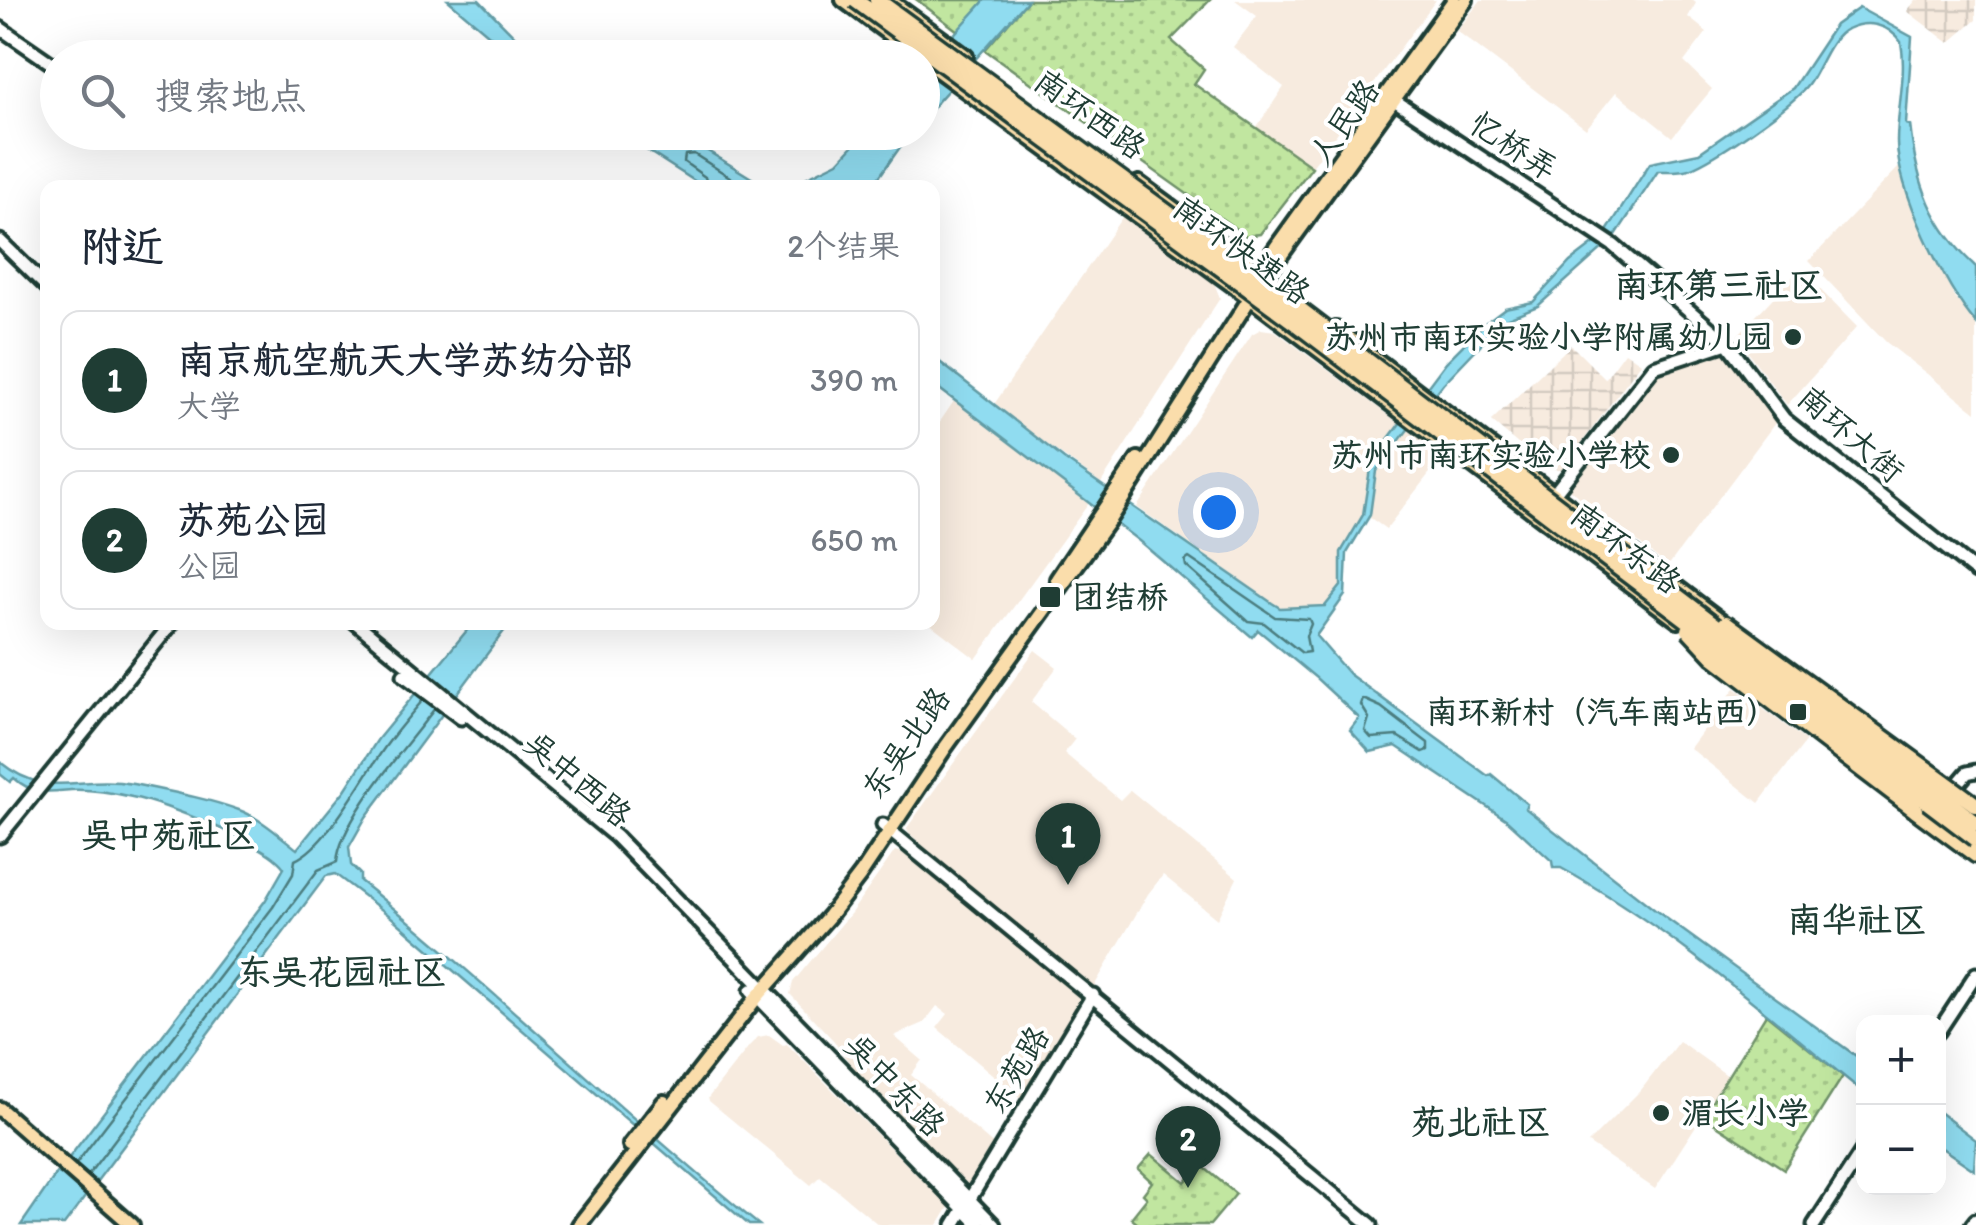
<!DOCTYPE html>
<html lang="zh">
<meta charset="utf-8">
<style>
:root{--surface:#fff;--page:#f6f6f7;--text:#1f2937;--muted:#747a83;--line:#e0e1e3;--accent:#1f3d34}
body{margin:0;font-family:Itim,"LXGW WenKai TC",sans-serif;background:var(--page);color:var(--text)}
.controls{position:absolute;right:30px;bottom:30px;display:grid;overflow:hidden;border-radius:20px;box-shadow:0 10px 40px #0002}
.controls button{width:90px;height:90px;display:grid;place-items:center;padding:0;border:0;border-bottom:2px solid var(--line);background:var(--surface);color:var(--text);font:50px sans-serif}
.you{position:absolute;left:1218px;top:512px;width:35px;height:35px;margin:-25px;border:8px solid #fff;border-radius:50%;background:#1a73e8;box-shadow:0 0 0 15px #1a73e833}
.badge{display:grid;place-items:center;width:65px;height:65px;border-radius:50%;background:var(--accent);color:#fff;font-size:32px;font-weight:700}
.pin{position:absolute;translate:-50% -82px;filter:drop-shadow(0 2px 5px #0008)}
.pin::after{content:'';position:absolute;top:52px;width:35px;height:30px;background:inherit;clip-path:polygon(0 0,100% 0,50% 100%)}
.list{margin:0;padding:0;list-style:none}
h2{display:flex;justify-content:space-between;align-items:center;height:130px;margin:0;padding:0 40px;font-size:42px}
h2 small{font-size:32px;font-weight:400;color:var(--muted)}
.list li{display:grid;grid-template-columns:65px 1fr auto;gap:30px;align-items:center;box-sizing:border-box;height:140px;margin:0 20px 20px;padding:0 20px;border:2px solid var(--line);border-radius:20px}
.list b{display:block;font-size:38px;white-space:nowrap}
.list p{margin:0;font-size:32px;white-space:nowrap;color:var(--muted)}
.list em{font-size:32px;font-style:normal;color:var(--muted)}
.icon{flex:none;width:55px;height:55px;fill:none;stroke:currentColor;stroke-width:2;stroke-linecap:round;stroke-linejoin:round}
.map{position:relative;flex:none;width:1976px;height:1225px;overflow:hidden}
.search{position:absolute;background:var(--surface);box-shadow:0 10px 40px #0002;left:40px;top:40px;width:900px;height:110px;display:flex;align-items:center;gap:25px;box-sizing:border-box;padding:0 35px;border-radius:55px;color:var(--muted);font-size:38px}
.panel{position:absolute;background:var(--surface);box-shadow:0 10px 40px #0002;left:40px;top:180px;width:900px;height:450px;border-radius:20px}
.map>svg:first-child{display:block}
</style>
<div class="map">
<svg width="1976" height="1225" viewBox="0 0 1976 1225">
<defs>
<pattern id="industrial-grid" width="8" height="8" patternUnits="userSpaceOnUse" patternTransform="scale(2.5)"><rect width="8" height="8" fill="#f7ebdf"/><path d="M0 4h8M4 0v8" fill="none" stroke="#d3cac0"/></pattern>
<pattern id="green-dots" width="8" height="8" patternUnits="userSpaceOnUse" patternTransform="scale(2.5)"><rect width="8" height="8" fill="#c1e6a0"/><path d="M2 2h.1M6 6h.1" fill="none" stroke="#a5c68a" stroke-width="1.8" stroke-linecap="round"/></pattern>
</defs>
<rect width="100%" height="100%" fill="#fff"/>
<filter id="ink" filterUnits="userSpaceOnUse"><feTurbulence type="fractalNoise" baseFrequency=".01" numOctaves="2"/><feDisplacementMap in="SourceGraphic" scale="20" xChannelSelector="R" yChannelSelector="G"/><feConvolveMatrix kernelMatrix="1 2 1 2 8 2 1 2 1" color-interpolation-filters="sRGB"/></filter>
<g filter="url(#ink)">
<path fill="#f7ebdf" d="M 1235,0 L 1436,0 L 1312,167 L 1256,128 L 1284,87 L 1233,47 L 1257,16 Z
M 1481,0 L 1692,0 L 1696,3 L 1688,17 L 1707,32 L 1684,62 L 1712,89 L 1672,137 L 1616,92 L 1586,129 L 1457,31 Z
M 1901,165 L 1937,261 L 1955,298 L 1976,323 L 1976,412 L 1886,342 L 1809,261 Z
M 1123,216 L 1214,283 L 1220,298 L 1101,483 L 1002,412 L 995,403 Z
M 1800,269 L 1857,327 L 1787,405 L 1739,340 L 1738,335 Z
M 1261,329 L 1275,331 L 1400,424 L 1371,462 L 1363,515 L 1341,552 L 1340,589 L 1325,606 L 1280,608 L 1137,507 L 1252,334 Z
M 1719,346 L 1726,350 L 1774,414 L 1775,423 L 1668,566 L 1565,486 L 1659,367 Z
M 954,401 L 1089,503 L 976,659 L 929,623 L 932,622 L 933,432 Z
M 1408,430 L 1443,456 L 1386,529 L 1369,517 L 1374,476 Z
M 1035,650 L 1057,667 L 1031,702 L 1075,739 L 1064,753 L 1120,800 L 1130,790 L 1237,878 L 1217,919 L 1163,875 L 1148,894 L 1093,988 L 960,881 L 908,832 L 907,828 Z
M 1735,688 L 1806,741 L 1759,803 L 1690,748 Z
M 895,851 L 905,854 L 1083,998 L 1023,1100 L 937,1028 L 948,1014 L 937,1006 L 924,1023 L 894,1036 L 922,1060 L 911,1075 L 995,1146 L 969,1187 L 963,1184 L 858,1075 L 834,1041 L 790,994 L 793,982 L 851,913 Z
M 769,1035 L 783,1045 L 787,1044 L 949,1207 L 938,1225 L 879,1225 L 820,1176 L 811,1185 L 709,1101 L 708,1098 L 750,1045 L 758,1037 Z
M 1679,1041 L 1728,1076 L 1655,1189 L 1588,1143 L 1641,1090 Z"/>
<path fill="url(#industrial-grid)" d="M 1916,0 L 1976,0 L 1976,20 L 1949,43 L 1907,11 Z
M 1571,345 L 1605,379 L 1625,352 L 1641,363 L 1562,469 L 1547,469 L 1491,421 Z"/>
<path fill="url(#green-dots)" stroke="#70926a" stroke-width="2.5" d="M 917,0 L 985,0 L 958,31 Z
M 1028,0 L 1210,0 L 1171,40 L 1204,69 L 1194,84 L 1312,167 L 1260,234 L 1246,236 L 985,50 Z
M 1766,1014 L 1843,1076 L 1784,1169 L 1703,1116 Z
M 1151,1154 L 1185,1182 L 1200,1164 L 1236,1194 L 1210,1225 L 1139,1225 L 1131,1218 L 1147,1198 L 1143,1194 L 1152,1182 L 1138,1169 Z"/>
<path fill="#90dcf0" stroke="#639ca5" stroke-width="2.5" d="M 448,0 L 479,0 L 535,57 L 515,57 Z
M 985,0 L 1028,0 L 923,118 L 922,70 Z
M 1859,8 L 1912,37 L 1906,124 L 1910,125 C 1916,182 1933,228 1976,267 L 1976,323 C 1945,288 1897,189 1897,142 C 1897,109 1907,74 1901,42 C 1888,24 1867,19 1847,29 C 1829,37 1820,69 1808,85 C 1791,107 1715,159 1689,169 C 1678,172 1669,171 1658,171 L 1614,238 L 1538,306 L 1505,319 L 1443,384 L 1376,471 L 1370,515 L 1347,553 L 1345,595 L 1316,636 L 1349,674 L 1488,776 L 1491,774 L 1527,804 L 1525,808 L 1655,910 L 1863,1061 L 1863,1092 C 1766,1014 1671,928 1561,868 L 1553,868 L 1552,861 L 1507,820 L 1396,746 L 1370,752 L 1350,730 L 1359,718 L 1316,678 L 1258,630 L 1252,637 L 1139,541 L 933,384 L 932,356 L 1064,459 L 1272,603 L 1280,608 L 1325,606 L 1341,586 L 1341,552 L 1363,515 L 1371,462 L 1446,362 L 1485,323 L 1505,308 L 1533,302 L 1570,262 L 1604,236 L 1650,163 L 1699,153 L 1793,88 L 1835,25 Z
M 620,133 L 671,133 L 689,145 L 693,142 L 766,187 L 704,187 Z
M 865,133 L 910,133 L 872,187 L 787,187 L 838,162 Z
M 473,623 L 510,623 L 366,817 L 349,847 L 351,865 L 360,874 L 360,881 C 498,991 622,1114 759,1225 L 749,1225 L 390,916 L 335,874 L 326,876 L 64,1225 L 21,1225 L 52,1180 L 265,901 L 284,868 C 269,844 163,803 132,797 C 114,793 90,789 71,790 C 47,792 33,795 14,778 L 10,782 L 0,774 L 0,762 C 48,801 78,774 133,784 C 167,791 206,798 239,810 C 259,817 280,836 297,849 L 345,790 L 378,739 Z
M 1939,1112 L 1976,1140 L 1974,1170 L 1939,1146 Z"/>
<g fill="none" stroke-linecap="round" stroke-linejoin="round">
<path stroke="#4c7d7f" stroke-width="2.5" d="M 708,188 L 705,177 L 684,162 L 685,155 L 694,154 L 747,188
M 1189,558 L 1275,617 L 1309,619 L 1311,624 L 1306,636 L 1309,652 L 1302,653 L 1264,623 L 1248,621 L 1186,566 L 1185,561 Z
M 1363,699 L 1381,707 L 1428,743 L 1428,750 L 1423,752 L 1397,736 L 1371,738 L 1365,731 L 1369,718 L 1361,705 Z
M 76,1164 L 273,907 L 293,874 L 295,860 C 328,846 365,773 388,743 C 399,728 411,714 423,700
M 88,1175 L 318,870 L 337,862 C 340,819 408,745 435,708"/>
<g stroke="#1f3d34" stroke-width="19">
<path id="secondary" d="M 0,28 L 58,68
M 1388,96 L 1613,245 L 1727,343 L 1784,419 L 1976,572
M 0,241 L 48,288
M 1549,500 L 1654,367 L 1727,343
M 355,622 L 616,837 L 994,1225
M 404,675 L 461,718
M 1949,794 L 1967,773 L 1976,771
M 883,825 L 1371,1225
M 0,836 L 173,622
M 751,990 L 979,1225
M 1938,1032 L 1976,974
M 954,1225 L 1093,995
M 1814,1225 L 1864,1148
M 1972,1225 L 1976,1220"/>
</g>
<g stroke="#1f3d34" stroke-width="20">
<path id="primary" d="M 843,0 L 921,58
M 889,0 L 966,56
M 922,59 L 1250,298 L 1678,621
M 1139,183 L 1264,275
M 1251,282 L 1454,0
M 1336,329 L 1731,628
M 1057,579 L 1138,459
M 0,1109 L 132,1225
M 630,1145 L 664,1102
M 579,1225 L 757,997 L 829,916 L 861,874 L 945,748 L 1109,520 L 1250,298 L 1466,0"/>
</g>
<g stroke="#1f3d34" stroke-width="21">
<path id="highway" d="M 1915,810 L 1976,855"/>
</g>
<use href="#secondary" stroke="#fff" stroke-width="11"/>
<use href="#primary" stroke="#faddab" stroke-width="12"/>
<use href="#highway" stroke="#faddab" stroke-width="14"/>
<g stroke="#1f3d34" stroke-width="21" stroke-linecap="butt">
<path id="highway-bridge" d="M 855,0 L 1294,322 L 1976,839
M 877,0 L 1302,311 L 1976,823
M 1726,623 L 1976,805
M 1689,630 L 1714,657 L 1915,810"/>
</g>
<use href="#highway-bridge" stroke="#faddab" stroke-width="14"/>
</g>
</g>
<g fill="#1f3d34" stroke="#fff" stroke-width="4">
<circle cx="1793" cy="337" r="10"/>
<circle cx="1671" cy="455" r="10"/>
<rect x="1038" y="585" width="24" height="24" rx="5"/>
<rect x="1788" y="702" width="20" height="20" rx="5"/>
<circle cx="1661" cy="1113" r="10"/>
</g>
<g text-anchor="middle" dominant-baseline="central" stroke-width="8" stroke-linejoin="round" paint-order="stroke">
<g font-size="32" fill="#1f3d34" stroke="#fff">
<text transform="translate(1090 114) rotate(36)">南环西路</text>
<text transform="translate(1344 122) rotate(-55)">人民路</text>
<text transform="translate(1514 146) rotate(33)">忆桥弄</text>
<text transform="translate(1242 250) rotate(36)">南环快速路</text>
<text transform="translate(1851 434) rotate(41)">南环大街</text>
<text transform="translate(1626 548) rotate(37)">南环东路</text>
<text transform="translate(906 743) rotate(-55)">东吴北路</text>
<text transform="translate(578 779) rotate(40)">吴中西路</text>
<text transform="translate(1016 1070) rotate(-59)">东苑路</text>
<text transform="translate(895 1085) rotate(46)">吴中东路</text>
</g>
<g font-size="32" font-weight="bold" fill="#1f3d34" stroke="#fff" text-anchor="end">
<text x="1773" y="337">苏州市南环实验小学附属幼儿园</text>
<text x="1651" y="455">苏州市南环实验小学校</text>
<text x="1072" y="597" text-anchor="start">团结桥</text>
<text x="1778" y="712">南环新村（汽车南站西）</text>
<text x="1681" y="1113" text-anchor="start">湄长小学</text>
</g>
<g font-size="35" font-weight="bold" fill="#1f3d34" stroke="#fff">
<text x="1719" y="285">南环第三社区</text>
<text x="169" y="835">吴中苑社区</text>
<text x="1857" y="920">南华社区</text>
<text x="342" y="972">东吴花园社区</text>
<text x="1481" y="1122">苑北社区</text>
</g>
</g>
</svg>
<div class="controls">
<button>+</button>
<button>−</button>
</div>
<div class="you"></div>
<div class="pin badge" style="left:1068px;top:885px">1</div>
<div class="pin badge" style="left:1188px;top:1188px">2</div>
<div class="search"><svg class="icon" aria-label="search" viewBox="0 0 24 24"><circle cx="10" cy="10" r="6"/><path d="M15 15l6 6"/></svg>搜索地点</div>
<section class="panel">
<h2>附近<small>2个结果</small></h2>
<ul class="list">
<li><span class="badge">1</span><div><b>南京航空航天大学苏纺分部</b><p>大学</p></div><em>390 m</em></li>
<li><span class="badge">2</span><div><b>苏苑公园</b><p>公园</p></div><em>650 m</em></li>
</ul>
</section>
</div>
